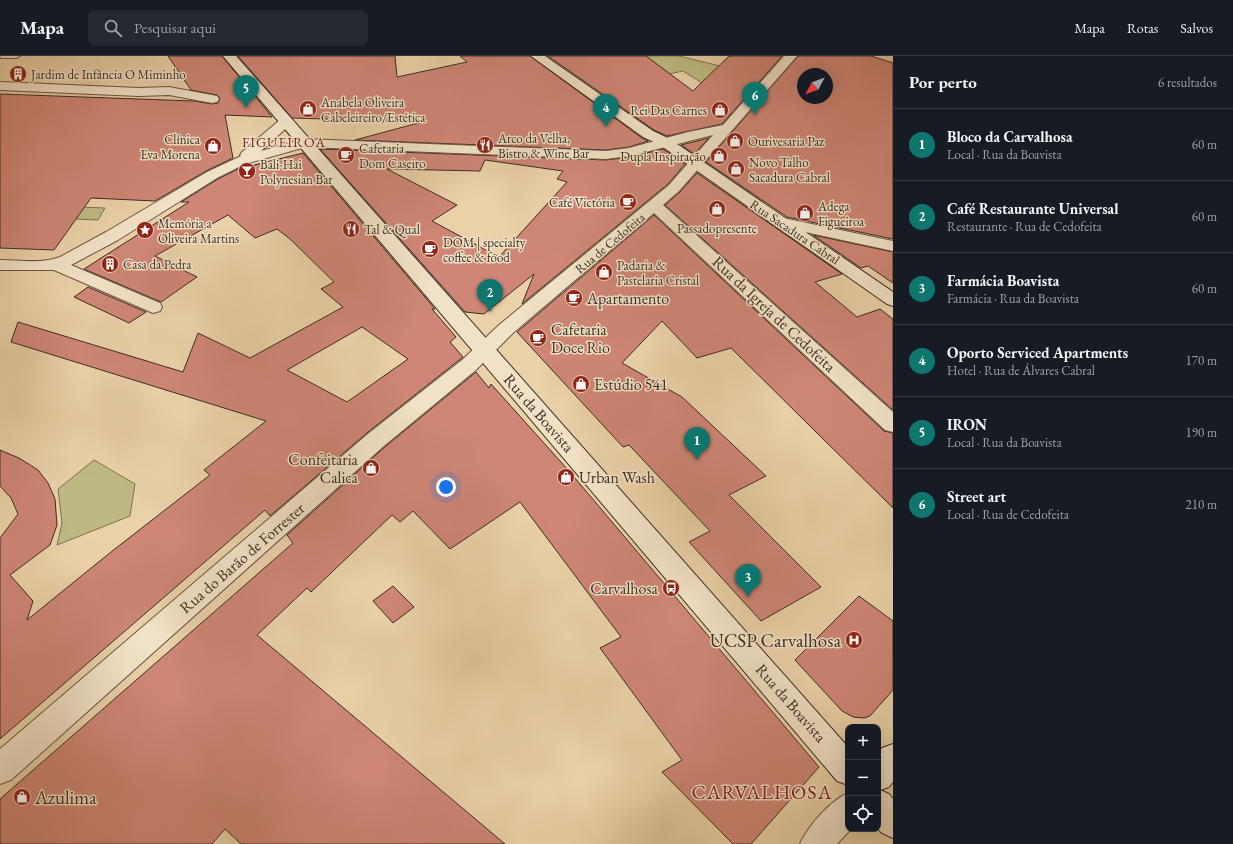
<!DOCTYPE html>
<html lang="pt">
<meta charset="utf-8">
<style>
:root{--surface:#171b24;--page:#242831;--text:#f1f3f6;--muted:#9ea1a6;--line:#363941;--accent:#0f766e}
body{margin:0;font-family:"EB Garamond",serif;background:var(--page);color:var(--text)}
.controls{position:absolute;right:12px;bottom:12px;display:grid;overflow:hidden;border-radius:8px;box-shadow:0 4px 16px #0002}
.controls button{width:36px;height:36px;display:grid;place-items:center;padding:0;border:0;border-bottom:1px solid var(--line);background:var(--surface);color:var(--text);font:20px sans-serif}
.compass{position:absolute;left:797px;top:12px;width:36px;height:36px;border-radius:50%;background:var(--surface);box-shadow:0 4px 16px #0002;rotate:229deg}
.you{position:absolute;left:446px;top:431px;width:14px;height:14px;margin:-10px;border:3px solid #fff;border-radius:50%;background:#1a73e8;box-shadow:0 0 0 6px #1a73e833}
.badge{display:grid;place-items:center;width:26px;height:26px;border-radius:50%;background:var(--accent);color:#fff;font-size:13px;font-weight:700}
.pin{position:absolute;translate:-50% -33px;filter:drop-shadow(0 1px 2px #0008)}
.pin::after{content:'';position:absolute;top:21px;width:14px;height:12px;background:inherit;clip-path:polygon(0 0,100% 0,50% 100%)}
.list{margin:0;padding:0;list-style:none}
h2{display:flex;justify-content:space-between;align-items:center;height:52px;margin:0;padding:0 16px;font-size:17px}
h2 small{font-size:13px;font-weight:400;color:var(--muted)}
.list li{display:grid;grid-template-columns:26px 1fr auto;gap:12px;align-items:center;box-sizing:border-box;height:72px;padding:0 16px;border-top:1px solid var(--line)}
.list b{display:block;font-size:15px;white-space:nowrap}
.list p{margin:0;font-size:13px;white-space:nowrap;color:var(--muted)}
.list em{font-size:13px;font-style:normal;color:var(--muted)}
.icon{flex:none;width:22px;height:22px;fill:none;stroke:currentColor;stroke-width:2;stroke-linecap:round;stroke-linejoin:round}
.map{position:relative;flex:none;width:893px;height:788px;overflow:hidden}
header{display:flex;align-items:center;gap:24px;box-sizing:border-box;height:56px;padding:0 20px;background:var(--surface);border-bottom:1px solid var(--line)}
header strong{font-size:19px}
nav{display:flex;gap:22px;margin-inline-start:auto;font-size:14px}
.search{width:280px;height:36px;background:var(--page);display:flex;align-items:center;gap:10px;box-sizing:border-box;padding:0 14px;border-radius:8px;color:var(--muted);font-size:15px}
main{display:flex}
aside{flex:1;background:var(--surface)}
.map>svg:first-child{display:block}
</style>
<header>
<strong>Mapa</strong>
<div class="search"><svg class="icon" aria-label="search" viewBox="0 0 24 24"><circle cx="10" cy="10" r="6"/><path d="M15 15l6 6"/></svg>Pesquisar aqui</div>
<nav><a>Mapa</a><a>Rotas</a><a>Salvos</a></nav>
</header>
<main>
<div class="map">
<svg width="893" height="788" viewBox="0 0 893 788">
<rect width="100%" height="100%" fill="#ead1a8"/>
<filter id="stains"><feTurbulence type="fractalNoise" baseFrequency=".005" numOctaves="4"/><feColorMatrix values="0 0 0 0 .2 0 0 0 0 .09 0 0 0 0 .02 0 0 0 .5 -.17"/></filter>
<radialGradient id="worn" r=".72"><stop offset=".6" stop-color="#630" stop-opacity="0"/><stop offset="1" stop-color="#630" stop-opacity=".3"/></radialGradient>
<path fill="#beb983" stroke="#7d7353" d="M 620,0 L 679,0 L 724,11 L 705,29 L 683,15 L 655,21 Z
M 0,148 L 105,152 L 98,164 L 0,160 Z
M 94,404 L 135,428 L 130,460 L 57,489 L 62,467 L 58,433 Z"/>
<path fill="#cf8676" stroke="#3c2d23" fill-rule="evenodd" d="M 168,0 L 222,0 L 272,61 L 225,59 L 233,102 L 206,115 L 155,145 L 91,142 L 54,194 L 0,192 L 0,38 L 194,45 L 212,48 L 218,47 L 220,42 L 217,39 L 191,34 Z
M 238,0 L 395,0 L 397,21 L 467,6 L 460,0 L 530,0 L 642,82 L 648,85 L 629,91 L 606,94 L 355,84 L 422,66 L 292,62 Z
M 548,0 L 646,0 L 693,35 L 729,0 L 782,0 L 722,68 L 667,80 L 654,74 Z
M 798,0 L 871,0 L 893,7 L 893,183 L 787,161 L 706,106 ZM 803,18 L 827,18 L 827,42 L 803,42 Z
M 709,82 L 694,98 L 681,89 Z
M 320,93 L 606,104 L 630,101 L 663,93 L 685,108 L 668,128 L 522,248 L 534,218 L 484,258 L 465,256 ZM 485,104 L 563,115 L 557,123 L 567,126 L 499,201 L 432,165 L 457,149 L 387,113 L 480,115 Z
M 303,97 L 435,253 L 432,253 L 456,281 L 450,286 L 463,301 L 368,376 L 270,460 L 265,454 L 0,683 L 0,482 L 18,458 L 11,442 L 0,430 L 0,394 L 19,402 L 38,414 L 48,427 L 55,443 L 57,469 L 50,489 L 10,519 L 33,545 L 27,564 L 111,496 L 210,419 L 204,414 L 266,365 L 11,286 L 18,266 L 183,316 L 198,277 L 250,302 L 343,251 L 321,233 L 334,226 L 290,183 L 277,173 L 255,182 L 228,159 L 155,200 L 197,221 L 161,246 L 84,213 L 189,146 L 181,146 L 218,123 L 238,113 ZM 362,271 L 408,303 L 347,346 L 287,314 Z
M 697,117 L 842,218 L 815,226 L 857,261 L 880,253 L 893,263 L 893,354 L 665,149 L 680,136 Z
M 654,159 L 884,375 L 893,377 L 893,452 L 731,292 L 697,302 L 662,265 L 622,307 L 682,341 L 766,420 L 729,439 L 821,531 L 761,565 L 689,486 L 710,475 L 629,389 L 623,391 L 517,276 Z
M 813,179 L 893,196 L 893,227 L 868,210 L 861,212 Z
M 88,231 L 146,256 L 129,267 L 74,241 Z
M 476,316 L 489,332 L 491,328 L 569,415 L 819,711 L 751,788 L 733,788 L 662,716 L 682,704 L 600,592 L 621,581 L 520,446 L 450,493 L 413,455 L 400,466 L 392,459 L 311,536 L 307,532 L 257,579 L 505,788 L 241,788 L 225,773 L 212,788 L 0,788 L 0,743 L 293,487 L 287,479 L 386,390 Z
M 393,530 L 414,551 L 393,567 L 373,545 Z
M 859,540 L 893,565 L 893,634 L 870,660 L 864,662 L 853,661 L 842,655 L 795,604 Z"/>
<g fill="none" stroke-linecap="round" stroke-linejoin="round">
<g stroke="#685644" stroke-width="2">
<path id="service" d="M 0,0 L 20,0 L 16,2 L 1,2 Z"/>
</g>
<g stroke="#685644" stroke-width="2">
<path id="pedestrian" d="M 0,26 L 139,32 L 169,31 L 212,39 L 217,40 L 219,43 L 217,46 L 212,47 L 169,39 L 139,40 L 0,34 Z"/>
</g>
<g stroke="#685644" stroke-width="2">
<path id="minor" d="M 784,0 L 797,0 L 679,135 L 663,149 L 893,356 L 893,376 L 885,374 L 654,157 L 513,277 L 476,314 L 385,389 L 11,724 L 0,728 L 0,693 L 369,377 L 462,304 L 499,269 L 669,129 L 713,79 L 630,100 L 606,103 L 306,91 L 245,108 L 217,122 L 118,184 L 71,209 L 160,247 L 162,251 L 160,255 L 153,257 L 54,214 L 0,214 L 0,204 C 19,204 42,208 60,201 L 106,176 L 207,116 L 241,100 L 240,99 L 242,96 L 281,63 L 286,62 L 291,63 L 293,66 L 261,95 L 305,83 L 606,95 L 629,92 L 688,76 L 723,69 Z
M 783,162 L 893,185 L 893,195 L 777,170 L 775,167 L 777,164 Z"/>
</g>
<g stroke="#685644" stroke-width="2">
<path id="tertiary" d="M 848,737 L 848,773 L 851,773 L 837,788 L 800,788 C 808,770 830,745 848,737 Z"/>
</g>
<g stroke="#3c2d23" stroke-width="2">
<path id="secondary" d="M 223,0 L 236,0 L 848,691 L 848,729 L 837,725 Z
M 531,0 L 545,0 L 653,75 L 670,83 L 893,236 L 893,250 L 887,248 L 660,89 L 643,81 Z
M 893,688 L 893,726 L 889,731 L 880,734 L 889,738 L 893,743 L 893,782 L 882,777 L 878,773 L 878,697 L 882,692 Z"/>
</g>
<use href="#service" fill="#f1e1c6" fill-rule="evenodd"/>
<use href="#pedestrian" fill="#f1e1c6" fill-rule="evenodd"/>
<use href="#minor" fill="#f1e1c6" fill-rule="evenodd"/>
<use href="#tertiary" fill="#f1e1c6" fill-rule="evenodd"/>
<use href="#secondary" fill="#f1e1c6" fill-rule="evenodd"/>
</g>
<defs>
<g id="building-disc" transform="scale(0.9)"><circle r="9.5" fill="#8f2418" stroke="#f1e1c6"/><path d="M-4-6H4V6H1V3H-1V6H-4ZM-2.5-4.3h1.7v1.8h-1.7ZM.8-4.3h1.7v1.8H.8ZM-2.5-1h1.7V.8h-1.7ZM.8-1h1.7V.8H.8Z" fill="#fff"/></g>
<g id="shop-disc" transform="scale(0.9)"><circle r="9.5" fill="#8f2418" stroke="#f1e1c6"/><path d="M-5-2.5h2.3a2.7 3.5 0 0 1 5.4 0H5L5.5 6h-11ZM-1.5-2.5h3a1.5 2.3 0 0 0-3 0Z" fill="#fff"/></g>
<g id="restaurant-disc" transform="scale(0.9)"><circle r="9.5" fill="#8f2418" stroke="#f1e1c6"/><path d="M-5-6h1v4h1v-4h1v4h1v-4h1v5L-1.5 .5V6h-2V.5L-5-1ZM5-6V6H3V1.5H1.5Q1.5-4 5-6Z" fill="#fff"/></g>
<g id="cafe-disc" transform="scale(0.9)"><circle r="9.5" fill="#8f2418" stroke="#f1e1c6"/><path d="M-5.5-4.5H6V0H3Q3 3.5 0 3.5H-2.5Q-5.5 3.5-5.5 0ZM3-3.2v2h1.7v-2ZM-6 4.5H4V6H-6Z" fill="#fff"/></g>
<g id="bar-disc" transform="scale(0.9)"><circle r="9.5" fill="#8f2418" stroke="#f1e1c6"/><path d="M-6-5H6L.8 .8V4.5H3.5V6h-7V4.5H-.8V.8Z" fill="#fff"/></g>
<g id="sight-disc" transform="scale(0.9)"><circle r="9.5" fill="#8f2418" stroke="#f1e1c6"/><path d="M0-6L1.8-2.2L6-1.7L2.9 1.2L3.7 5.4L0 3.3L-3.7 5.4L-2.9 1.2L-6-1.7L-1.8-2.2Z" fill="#fff"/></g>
<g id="bus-disc" transform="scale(0.9)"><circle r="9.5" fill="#8f2418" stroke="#f1e1c6"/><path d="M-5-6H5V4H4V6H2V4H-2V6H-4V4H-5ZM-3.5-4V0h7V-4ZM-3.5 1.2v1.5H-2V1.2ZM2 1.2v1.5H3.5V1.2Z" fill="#fff"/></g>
<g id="hospital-disc" transform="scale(0.9)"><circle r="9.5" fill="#8f2418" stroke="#f1e1c6"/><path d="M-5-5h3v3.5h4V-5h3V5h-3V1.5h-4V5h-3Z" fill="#fff"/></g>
</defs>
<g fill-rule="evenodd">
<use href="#building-disc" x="18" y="18"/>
<use href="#shop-disc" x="308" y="53"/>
<use href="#shop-disc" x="720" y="54"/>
<use href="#shop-disc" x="735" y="85"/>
<use href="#restaurant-disc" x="485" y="89"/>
<use href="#shop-disc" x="213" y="90"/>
<use href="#cafe-disc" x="346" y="99"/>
<use href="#shop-disc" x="719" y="100"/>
<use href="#shop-disc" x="736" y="113"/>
<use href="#bar-disc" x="247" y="115"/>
<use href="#cafe-disc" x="628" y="146"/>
<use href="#shop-disc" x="717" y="153"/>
<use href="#shop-disc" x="805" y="157"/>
<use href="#restaurant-disc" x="351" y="173"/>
<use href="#sight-disc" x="145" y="174"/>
<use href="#cafe-disc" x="430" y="193"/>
<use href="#building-disc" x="110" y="208"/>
<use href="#shop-disc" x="604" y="216"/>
<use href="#cafe-disc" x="574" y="242"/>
<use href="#cafe-disc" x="538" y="282"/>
<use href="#shop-disc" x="581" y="328"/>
<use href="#shop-disc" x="371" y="412"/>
<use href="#shop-disc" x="566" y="421"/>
<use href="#bus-disc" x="671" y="532"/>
<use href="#hospital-disc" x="854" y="584"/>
<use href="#shop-disc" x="22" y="741"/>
</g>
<g text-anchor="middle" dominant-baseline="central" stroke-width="3" stroke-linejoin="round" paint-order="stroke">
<g font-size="13" fill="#3c2d23" stroke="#f1e1c6" text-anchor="start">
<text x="31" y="18">Jardim de Infância O Miminho</text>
<text x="321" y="46">Anabela Oliveira<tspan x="321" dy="15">Cabeleireiro/Estética</tspan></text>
<text x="707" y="54" text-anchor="end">Rei Das Carnes</text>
<text x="498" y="82">Arco da Velha,<tspan x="498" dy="15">Bistro &amp; Wine Bar</tspan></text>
<text x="200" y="83" text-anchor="end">Clínica<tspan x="200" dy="15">Eva Morena</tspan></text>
<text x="748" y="85">Ourivesaria Paz</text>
<text x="359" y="92">Cafetaria<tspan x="359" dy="15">Dom Caseiro</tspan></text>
<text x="706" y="100" text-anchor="end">Dupla Inspiração</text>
<text x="749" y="106">Novo Talho<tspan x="749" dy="15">Sacadura Cabral</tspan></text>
<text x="260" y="108">Bali-Hai<tspan x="260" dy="15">Polynesian Bar</tspan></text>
<text x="615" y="146" text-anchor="end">Café Victória</text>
<text x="818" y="150">Adega<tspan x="818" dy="15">Figueiroa</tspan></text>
<text x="158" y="167">Memória a<tspan x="158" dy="15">Oliveira Martins</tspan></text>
<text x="717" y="172" text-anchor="middle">Passadopresente</text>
<text x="364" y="173">Tal &amp; Qual</text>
<text x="443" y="186">DOM | specialty<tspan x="443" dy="15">coffee &amp; food</tspan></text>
<text x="123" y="208">Casa da Pedra</text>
<text x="617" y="209">Padaria &amp;<tspan x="617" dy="15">Pastelaria Cristal</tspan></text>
</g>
<g font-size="13" fill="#3c2d23" stroke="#f1e1c6">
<text transform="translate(795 176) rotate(34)">Rua Sacadura Cabral</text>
<text transform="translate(610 187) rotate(-40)">Rua de Cedofeita</text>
</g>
<g font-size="14" letter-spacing="1" fill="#7a1f14" stroke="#f1e1c6">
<text x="284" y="86">FIGUEIROA</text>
</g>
<g font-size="16" fill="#3c2d23" stroke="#f1e1c6" text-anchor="start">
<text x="587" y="242">Apartamento</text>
<text x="551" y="273">Cafetaria<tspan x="551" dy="18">Doce Rio</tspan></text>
<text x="594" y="328">Estúdio 541</text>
<text x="358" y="403" text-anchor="end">Confeitaria<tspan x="358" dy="18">Calica</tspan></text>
<text x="579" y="421">Urban Wash</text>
<text x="658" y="532" text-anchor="end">Carvalhosa</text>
</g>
<g font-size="16" fill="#3c2d23" stroke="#f1e1c6">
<text transform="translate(774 258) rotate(43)">Rua da Igreja de Cedofeita</text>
<text transform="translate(539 357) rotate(49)">Rua da Boavista</text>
<text transform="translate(242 502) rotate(-41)">Rua do Barão de Forrester</text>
<text transform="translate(791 647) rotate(49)">Rua da Boavista</text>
</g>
<g font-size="19" fill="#3c2d23" stroke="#f1e1c6" text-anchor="end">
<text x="841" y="584">UCSP Carvalhosa</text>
<text x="35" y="741" text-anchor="start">Azulima</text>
</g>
<g font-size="20" letter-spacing="1" fill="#7a1f14" stroke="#f1e1c6">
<text x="762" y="736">CARVALHOSA</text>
</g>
</g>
<rect width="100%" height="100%" filter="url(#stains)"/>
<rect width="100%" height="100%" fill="url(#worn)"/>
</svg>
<div class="controls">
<button>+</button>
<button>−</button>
<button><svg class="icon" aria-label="locate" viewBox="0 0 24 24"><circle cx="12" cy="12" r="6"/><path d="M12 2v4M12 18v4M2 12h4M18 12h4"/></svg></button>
</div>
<svg class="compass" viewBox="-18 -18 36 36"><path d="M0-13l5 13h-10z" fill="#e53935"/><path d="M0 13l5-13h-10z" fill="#9ea1a6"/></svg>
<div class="you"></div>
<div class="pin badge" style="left:697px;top:404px">1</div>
<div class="pin badge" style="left:490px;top:256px">2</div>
<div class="pin badge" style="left:748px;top:541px">3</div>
<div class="pin badge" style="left:606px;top:71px">4</div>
<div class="pin badge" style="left:246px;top:52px">5</div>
<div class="pin badge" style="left:755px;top:59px">6</div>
</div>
<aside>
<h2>Por perto<small>6 resultados</small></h2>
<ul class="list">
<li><span class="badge">1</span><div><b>Bloco da Carvalhosa</b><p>Local · Rua da Boavista</p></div><em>60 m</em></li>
<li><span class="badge">2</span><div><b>Café Restaurante Universal</b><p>Restaurante · Rua de Cedofeita</p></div><em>60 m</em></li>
<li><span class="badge">3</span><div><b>Farmácia Boavista</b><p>Farmácia · Rua da Boavista</p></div><em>60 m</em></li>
<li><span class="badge">4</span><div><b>Oporto Serviced Apartments</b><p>Hotel · Rua de Álvares Cabral</p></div><em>170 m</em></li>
<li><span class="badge">5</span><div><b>IRON</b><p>Local · Rua da Boavista</p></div><em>190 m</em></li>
<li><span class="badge">6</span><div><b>Street art</b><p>Local · Rua de Cedofeita</p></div><em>210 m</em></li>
</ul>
</aside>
</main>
